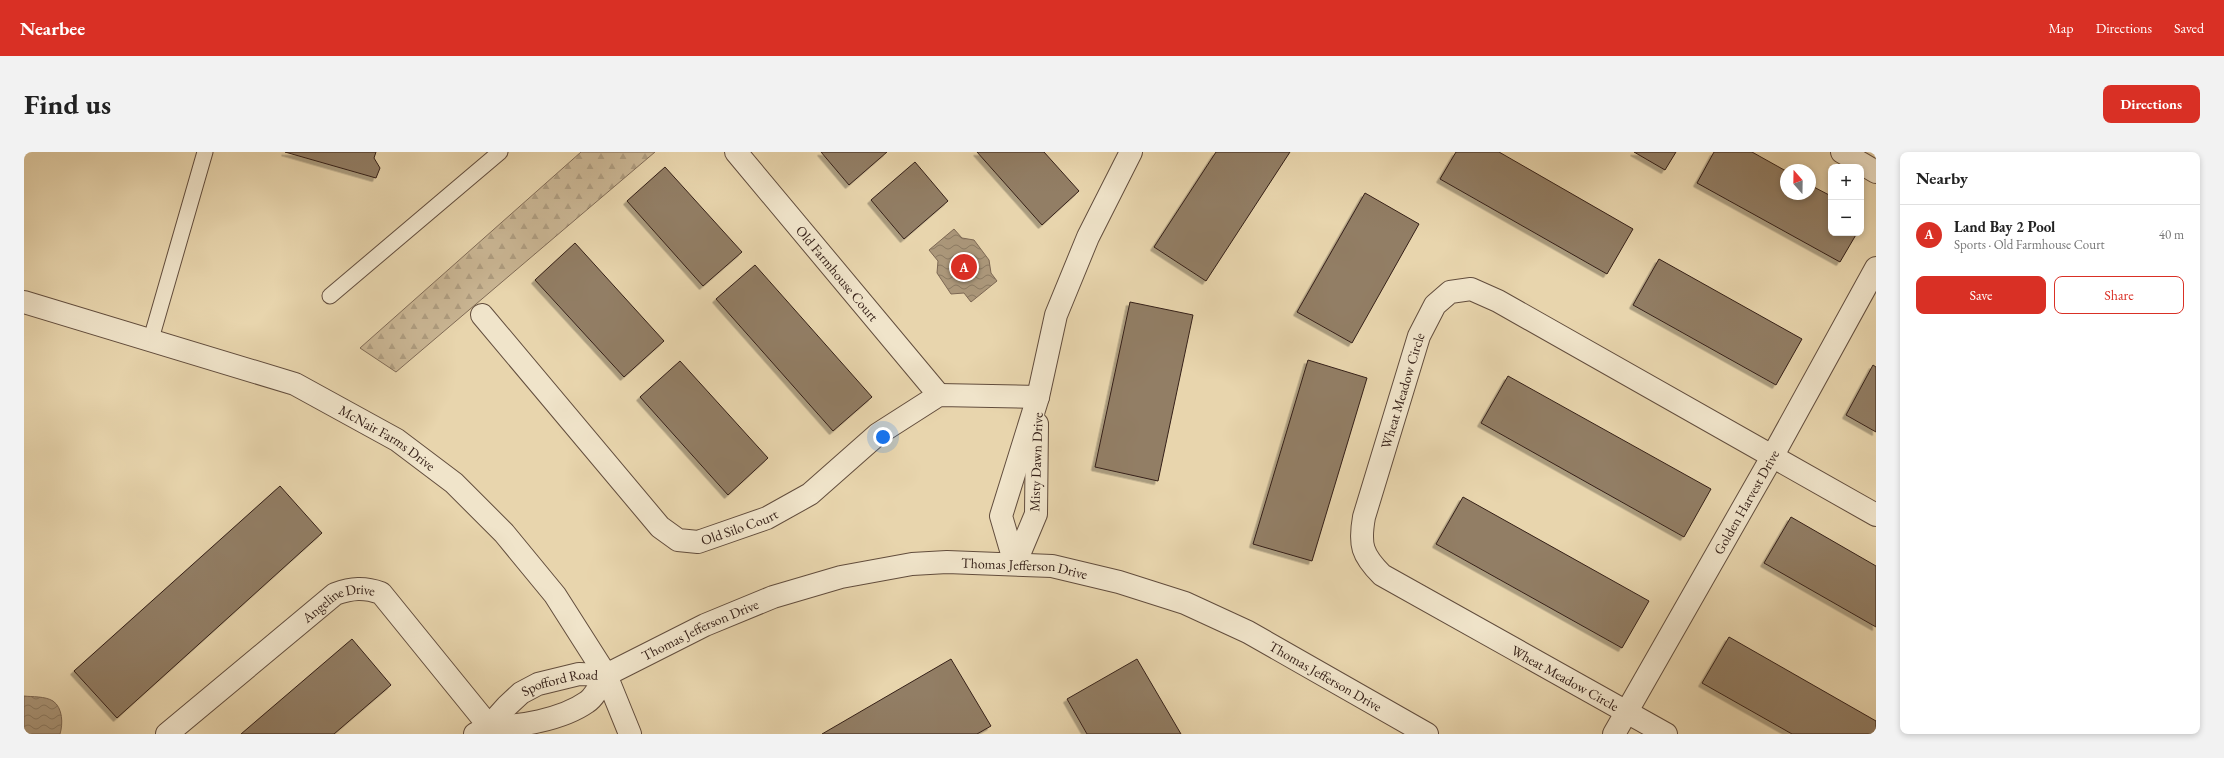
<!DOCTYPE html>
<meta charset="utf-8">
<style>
:root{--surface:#fff;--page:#f2f2f2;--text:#222;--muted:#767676;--line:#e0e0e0;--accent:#d93025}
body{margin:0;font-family:"EB Garamond",serif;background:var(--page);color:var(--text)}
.controls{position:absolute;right:12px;top:12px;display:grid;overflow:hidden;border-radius:8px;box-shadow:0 2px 6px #0003}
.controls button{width:36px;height:36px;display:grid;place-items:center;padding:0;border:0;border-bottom:1px solid var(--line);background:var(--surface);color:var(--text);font:20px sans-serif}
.compass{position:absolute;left:1756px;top:12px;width:36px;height:36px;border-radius:50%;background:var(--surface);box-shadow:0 2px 6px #0003;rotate:340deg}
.you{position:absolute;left:859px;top:285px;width:14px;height:14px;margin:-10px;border:3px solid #fff;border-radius:50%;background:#1a73e8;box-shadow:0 0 0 6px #1a73e833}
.badge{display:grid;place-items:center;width:26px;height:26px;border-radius:50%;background:var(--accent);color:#fff;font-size:13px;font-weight:700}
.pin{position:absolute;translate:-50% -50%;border:2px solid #fff;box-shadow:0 1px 4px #0006}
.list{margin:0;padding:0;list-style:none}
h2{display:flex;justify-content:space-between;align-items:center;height:52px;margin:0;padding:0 16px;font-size:17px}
h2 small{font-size:13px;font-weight:400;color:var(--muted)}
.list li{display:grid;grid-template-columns:26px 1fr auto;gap:12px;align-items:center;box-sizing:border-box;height:60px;padding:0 16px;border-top:1px solid var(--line)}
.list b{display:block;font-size:15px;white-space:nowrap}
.list p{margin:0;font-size:13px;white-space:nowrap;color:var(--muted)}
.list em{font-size:13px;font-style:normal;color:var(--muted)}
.actions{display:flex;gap:8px;padding:12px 16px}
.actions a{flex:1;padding:9px 0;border:1px solid var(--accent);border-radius:8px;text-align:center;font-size:14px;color:var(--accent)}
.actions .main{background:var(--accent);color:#fff}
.map{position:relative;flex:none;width:1852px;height:582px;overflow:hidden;border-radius:8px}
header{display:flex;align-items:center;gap:24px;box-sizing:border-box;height:56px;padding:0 20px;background:var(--accent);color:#fff}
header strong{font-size:19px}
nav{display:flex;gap:22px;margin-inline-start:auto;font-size:14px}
.intro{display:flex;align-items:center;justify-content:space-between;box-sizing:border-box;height:96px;padding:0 24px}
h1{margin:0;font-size:28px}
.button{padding:10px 18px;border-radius:8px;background:var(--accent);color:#fff;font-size:14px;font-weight:700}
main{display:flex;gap:24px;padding:0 24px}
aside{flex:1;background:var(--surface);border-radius:8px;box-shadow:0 2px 6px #0003}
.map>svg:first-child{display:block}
</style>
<header>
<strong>Nearbee</strong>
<nav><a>Map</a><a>Directions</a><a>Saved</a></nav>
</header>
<div class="intro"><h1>Find us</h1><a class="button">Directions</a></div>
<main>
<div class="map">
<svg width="1852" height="582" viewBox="0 0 1852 582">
<defs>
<pattern id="forest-firs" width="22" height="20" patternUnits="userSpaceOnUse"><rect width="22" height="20" fill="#cab694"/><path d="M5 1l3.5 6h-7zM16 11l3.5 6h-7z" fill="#ae9c7f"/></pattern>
<pattern id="water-waves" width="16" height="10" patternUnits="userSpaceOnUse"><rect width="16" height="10" fill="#ab977a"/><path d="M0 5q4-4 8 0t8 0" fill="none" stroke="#8c7b63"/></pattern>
<filter id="shadow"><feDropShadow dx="-3.5" dy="3.5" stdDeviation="0" flood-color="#0004"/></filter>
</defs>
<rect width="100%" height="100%" fill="#e8d5ad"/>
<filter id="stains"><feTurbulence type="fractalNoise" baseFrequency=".005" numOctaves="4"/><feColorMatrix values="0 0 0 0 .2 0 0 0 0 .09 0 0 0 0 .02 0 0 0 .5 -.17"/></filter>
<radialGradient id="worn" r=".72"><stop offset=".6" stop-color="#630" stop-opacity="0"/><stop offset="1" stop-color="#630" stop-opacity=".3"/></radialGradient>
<path fill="url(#forest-firs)" stroke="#806b56" d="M 557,0 L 631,0 L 372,220 L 336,196 Z"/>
<path fill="url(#water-waves)" stroke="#7c6753" d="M 930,77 L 938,86 L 950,88 L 965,108 L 967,121 L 973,129 L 947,150 L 940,141 L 927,142 L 913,121 L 914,109 L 905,98 Z
M 0,544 C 8,545 21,544 29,549 C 39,556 39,572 36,582 L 0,582 Z"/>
<path fill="#927e65" stroke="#352018" filter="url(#shadow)" d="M 261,0 L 352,0 L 350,6 L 356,16 L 352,26 Z
M 797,0 L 863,0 L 825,33 Z
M 953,0 L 1020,0 L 1055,39 L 1018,73 Z
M 1192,0 L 1266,0 L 1182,129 L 1130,95 Z
M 1432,0 L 1475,0 L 1609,77 L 1583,122 L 1416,27 Z
M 1610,0 L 1652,0 L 1641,18 Z
M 1690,0 L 1728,0 L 1762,19 L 1762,42 L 1786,42 L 1786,33 L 1807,44 L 1807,81 L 1833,81 L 1816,110 L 1673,31 Z
M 891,10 L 924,49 L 880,87 L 847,48 Z
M 641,15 L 718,100 L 679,134 L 603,49 Z
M 1341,41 L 1395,72 L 1328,191 L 1273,160 Z
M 551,91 L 640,189 L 600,225 L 511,128 Z
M 1635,107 L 1778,187 L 1752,233 L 1609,153 Z
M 731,113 L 848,245 L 809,279 L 692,147 Z
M 1106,150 L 1169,163 L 1134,329 L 1071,315 Z
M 1284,208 L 1343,226 L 1288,409 L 1229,392 Z
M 656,209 L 744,306 L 704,343 L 616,245 Z
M 1849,213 L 1852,215 L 1852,280 L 1822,263 Z
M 1484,224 L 1687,337 L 1660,385 L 1457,271 Z
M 256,334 L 298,381 L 93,566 L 50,519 Z
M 1439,345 L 1625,449 L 1598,496 L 1412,392 Z
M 1767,365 L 1852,414 L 1852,475 L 1740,411 Z
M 1705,485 L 1852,569 L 1852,582 L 1768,582 L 1678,531 Z
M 328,487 L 367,533 L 310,582 L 217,582 Z
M 927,507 L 967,574 L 953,582 L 798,582 Z
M 1113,507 L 1157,582 L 1063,582 L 1043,547 Z"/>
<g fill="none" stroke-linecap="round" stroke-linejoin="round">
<g stroke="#624d3d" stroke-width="17">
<path id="lane" d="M 306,144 L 476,0
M 127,187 L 181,0"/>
</g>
<g stroke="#624d3d" stroke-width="24">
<g id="street">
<path id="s1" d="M 712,0 L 915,243"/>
<path d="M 1818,0 L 1852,20"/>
<path id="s2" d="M 0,150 L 271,232 L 373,288 L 430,331 L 480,381 L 531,443 L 582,523 L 606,582"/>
<path id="s3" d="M 458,163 L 636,375 L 654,388 L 674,390 L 743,366 L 786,342 L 854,282 L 915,243 L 1014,245"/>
<path d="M 991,412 L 977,364 L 1014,245 L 1032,163 L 1064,85 L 1107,0"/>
<path d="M 991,412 L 1012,362 L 1013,272"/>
<path d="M 465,574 C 493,576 539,567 563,550 C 571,545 577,531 582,523"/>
<path id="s4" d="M 143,582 L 311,442 C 328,436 340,435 357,441 L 465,574"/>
<path id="s5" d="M 451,582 L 465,574 L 483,554 L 497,541 L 514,532 L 555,522 L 582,523 L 681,473 L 749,445 L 817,425 L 888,412 L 923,410 L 1028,414 L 1095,430 L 1161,451 L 1224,480 L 1403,582"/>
<path id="s6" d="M 1590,582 L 1748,305 L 1852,116"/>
<path id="s7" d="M 1642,582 L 1358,423 C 1338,403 1335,393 1340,365 L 1395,184 L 1411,153 L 1426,140 L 1447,137 L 1474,149 L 1852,363"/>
</g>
</g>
<use href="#lane" stroke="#f0e4ca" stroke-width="15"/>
<use href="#street" stroke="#f0e4ca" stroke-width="22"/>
</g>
<g text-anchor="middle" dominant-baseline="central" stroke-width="3" stroke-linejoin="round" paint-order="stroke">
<g font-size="14" fill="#352018" stroke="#f0e4ca">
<text stroke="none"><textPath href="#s1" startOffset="158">Old Farmhouse Court</textPath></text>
<text stroke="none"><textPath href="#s7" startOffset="522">Wheat Meadow Circle</textPath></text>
<text stroke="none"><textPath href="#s2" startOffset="390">McNair Farms Drive</textPath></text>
<text transform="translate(1012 310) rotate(-88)">Misty Dawn Drive</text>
<text stroke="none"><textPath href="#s6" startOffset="267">Golden Harvest Drive</textPath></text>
<text stroke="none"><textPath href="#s3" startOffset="363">Old Silo Court</textPath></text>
<text stroke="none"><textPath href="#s5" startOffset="591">Thomas Jefferson Drive</textPath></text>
<text stroke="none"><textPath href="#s4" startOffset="219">Angeline Drive</textPath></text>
<text stroke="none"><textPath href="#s5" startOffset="255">Thomas Jefferson Drive</textPath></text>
<text stroke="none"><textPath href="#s5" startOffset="915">Thomas Jefferson Drive</textPath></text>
<text transform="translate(1541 526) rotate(29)">Wheat Meadow Circle</text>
<text stroke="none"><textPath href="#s5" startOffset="103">Spofford Road</textPath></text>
</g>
</g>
<rect width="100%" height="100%" filter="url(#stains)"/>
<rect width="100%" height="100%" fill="url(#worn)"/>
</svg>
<div class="controls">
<button>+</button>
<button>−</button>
</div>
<svg class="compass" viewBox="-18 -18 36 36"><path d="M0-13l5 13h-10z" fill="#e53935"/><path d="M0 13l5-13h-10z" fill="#767676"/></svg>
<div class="you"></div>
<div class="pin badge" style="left:940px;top:115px">A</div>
</div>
<aside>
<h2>Nearby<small></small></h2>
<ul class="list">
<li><span class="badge">A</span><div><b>Land Bay 2 Pool</b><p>Sports · Old Farmhouse Court</p></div><em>40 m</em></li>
</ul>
<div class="actions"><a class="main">Save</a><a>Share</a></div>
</aside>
</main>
